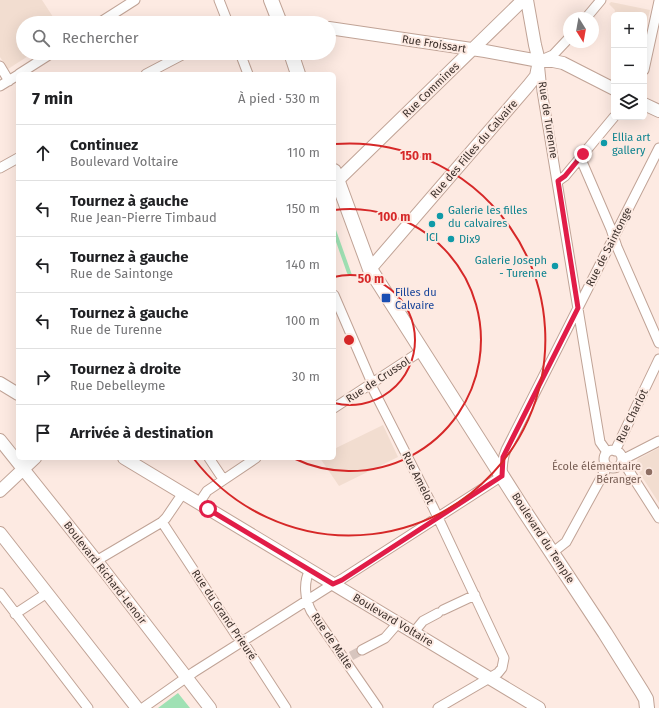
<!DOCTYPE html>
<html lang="fr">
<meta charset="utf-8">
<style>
:root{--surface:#fff;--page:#f6f6f6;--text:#202124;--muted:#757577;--line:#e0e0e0}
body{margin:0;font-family:"Fira Sans",sans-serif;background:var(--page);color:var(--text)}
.controls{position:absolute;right:12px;top:12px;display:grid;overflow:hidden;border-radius:6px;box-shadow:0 4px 16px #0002}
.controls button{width:36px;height:36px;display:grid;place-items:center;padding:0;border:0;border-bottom:1px solid var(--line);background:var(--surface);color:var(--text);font:20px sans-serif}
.compass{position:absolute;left:563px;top:12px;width:36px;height:36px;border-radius:50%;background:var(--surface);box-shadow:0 4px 16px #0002;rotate:169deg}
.stop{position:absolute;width:12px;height:12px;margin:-9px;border:3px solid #e11d48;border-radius:50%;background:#fff}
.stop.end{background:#e11d48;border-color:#fff;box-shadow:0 1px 4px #0008}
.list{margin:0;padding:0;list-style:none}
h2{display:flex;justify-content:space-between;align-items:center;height:52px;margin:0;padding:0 16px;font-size:17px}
h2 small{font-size:13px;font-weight:400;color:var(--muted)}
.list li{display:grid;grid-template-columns:26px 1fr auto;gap:12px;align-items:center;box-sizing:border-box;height:56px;padding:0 16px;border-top:1px solid var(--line)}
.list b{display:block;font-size:15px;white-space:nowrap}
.list p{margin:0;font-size:13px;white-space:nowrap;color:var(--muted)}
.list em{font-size:13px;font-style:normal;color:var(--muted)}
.icon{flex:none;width:22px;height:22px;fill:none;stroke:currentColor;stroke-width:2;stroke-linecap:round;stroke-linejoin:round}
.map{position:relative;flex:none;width:659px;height:708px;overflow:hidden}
.search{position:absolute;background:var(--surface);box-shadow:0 4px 16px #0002;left:16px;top:16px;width:320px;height:44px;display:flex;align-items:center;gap:10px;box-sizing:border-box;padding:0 14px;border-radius:22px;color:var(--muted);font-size:15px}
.panel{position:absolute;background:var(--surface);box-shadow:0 4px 16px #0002;left:16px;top:72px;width:320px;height:388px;border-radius:6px}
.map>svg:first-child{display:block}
</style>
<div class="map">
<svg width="659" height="708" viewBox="0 0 659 708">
<rect width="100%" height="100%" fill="#fdeae2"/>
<path fill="#f2ddd0" d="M 0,0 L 42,0 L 57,23 L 23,23 L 23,53 L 33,53 L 8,69 L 0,57 Z
M 611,2 L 650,10 L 644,34 L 644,15 L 614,15 L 615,10 L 609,4 Z
M 383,425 L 398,457 L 339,486 L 320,458 L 334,458 L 334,449 Z
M 659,448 L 659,503 L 635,466 L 638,459 Z"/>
<path fill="#9fe1b4" d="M 336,230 L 352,275 L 349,276 L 347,273 L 334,236 L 334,231 Z
M 178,693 L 190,708 L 158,708 Z"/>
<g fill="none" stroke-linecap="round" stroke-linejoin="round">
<path stroke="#d7c5be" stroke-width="9" stroke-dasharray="9 4.5" stroke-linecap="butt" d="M 351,656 L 362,650"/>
<g stroke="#c0a396" stroke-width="11">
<path id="street" d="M 219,0 L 228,23
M 586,18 L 601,0
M 99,23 L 135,0
M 569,38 L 553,55 L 539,61 L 542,91 L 600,442 L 607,452
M 240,53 L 248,74
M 0,66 L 9,81
M 644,70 L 659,1
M 19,74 L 52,53
M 146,74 L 186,53
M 0,86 L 18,75
M 579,159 L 583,164 L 611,229 L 617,247 L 659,343
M 0,168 L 18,158
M 558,181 L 565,176 L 614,117
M 334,295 L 372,383 L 373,389 L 433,507 L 504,658 L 502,668 L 498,673 L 438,708
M 334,408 L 421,351
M 659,441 L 622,460 L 659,518
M604 459a9 9 0 1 1 18 0a9 9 0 1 1-18 0Z
M 615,451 L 659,359
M 209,458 L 223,479
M 199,503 L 207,491 L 256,458
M 162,522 L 236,635 L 247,648 L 286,708
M 552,553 L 566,542 L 607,467
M 96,561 L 162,522 L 166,518 L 183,493
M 310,570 C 303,582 305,599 311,611 L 378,708
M 0,593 L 88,708
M 443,610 L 475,595
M 15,614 L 47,593
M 414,632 L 423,621 L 438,613
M 362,650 L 385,638 L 398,623
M 143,708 L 194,672 L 333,584 L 342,579 L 502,476 C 502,467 502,459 506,450 L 659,148"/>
</g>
<g stroke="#c0a396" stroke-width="14">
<path id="secondary" d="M 527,0 L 535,45 L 539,61
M 329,28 L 485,51 L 539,61 L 553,61 L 563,63 L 614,89
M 644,104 L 659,111
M 334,184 L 523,0
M 370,269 L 528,86 L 536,76 L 539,61
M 0,383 L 18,394
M 0,440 L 103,569 L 210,708
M 124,458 L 539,708
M 0,491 L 35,458
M 0,533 L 137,708"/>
</g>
<g stroke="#c0a396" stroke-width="16">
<path id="primary" d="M 271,0 L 280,23
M 291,53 L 298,74
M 334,171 L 370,269 L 523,509 L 605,633 L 642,692 L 646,699 L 647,708"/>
</g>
<use href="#street" stroke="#fff" stroke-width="9"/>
<use href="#secondary" stroke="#fff" stroke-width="12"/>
<use href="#primary" stroke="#fff" stroke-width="14"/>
</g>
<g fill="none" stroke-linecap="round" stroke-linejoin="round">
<path stroke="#e11d48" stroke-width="5" d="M 208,509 L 333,584 L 342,580 L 502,476 L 503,457 L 578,308 L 558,181 L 565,176 L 583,154"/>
</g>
<g fill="none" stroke="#d62828" stroke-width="2">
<path d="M334 277A65 65 0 1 1 334 403"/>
<path d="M334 210A131 131 0 1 1 293 458"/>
<path d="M335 144A196 196 0 1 1 194 459"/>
</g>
<g fill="#0f9aa8" stroke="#fdeae2" stroke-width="1.5">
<circle cx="604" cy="143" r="4"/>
<circle cx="440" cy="216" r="4"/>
<circle cx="432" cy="224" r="4"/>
<circle cx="451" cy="239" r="4"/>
<circle cx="555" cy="266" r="4"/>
</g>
<rect fill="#1a4fb4" stroke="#fdeae2" stroke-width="1.5" x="381" y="293" width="10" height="10" rx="2"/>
<circle fill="#8d6e63" stroke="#fdeae2" stroke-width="1.5" cx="649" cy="472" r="4"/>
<g text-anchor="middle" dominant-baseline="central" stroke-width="4" stroke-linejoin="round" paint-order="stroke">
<g font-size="11" fill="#3e322d" stroke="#fdeae2">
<text transform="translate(434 44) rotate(9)">Rue Froissart</text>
<text transform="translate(431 90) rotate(-44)">Rue Commines</text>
<text transform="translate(548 120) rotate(81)">Rue de Turenne</text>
<text transform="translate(474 149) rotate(-49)">Rue des Filles du Calvaire</text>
<text transform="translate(609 247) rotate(-63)">Rue de Saintonge</text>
<text transform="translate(378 380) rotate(-33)">Rue de Crussol</text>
<text transform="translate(632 416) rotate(-64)">Rue Charlot</text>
<text transform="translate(418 478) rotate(63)">Rue Amelot</text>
<text transform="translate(543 538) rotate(57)">Boulevard du Temple</text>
<text transform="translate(105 573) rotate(52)">Boulevard Richard-Lenoir</text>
<text transform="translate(224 615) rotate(56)">Rue du Grand Prieuré</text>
<text transform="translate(393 620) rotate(31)">Boulevard Voltaire</text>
<text transform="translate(332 641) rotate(56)">Rue de Malte</text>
</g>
<g font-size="11" fill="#0d838f" stroke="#fdeae2" text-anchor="start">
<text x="612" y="137">Ellia art<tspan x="612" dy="13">gallery</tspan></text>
<text x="448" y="210">Galerie les filles<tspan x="448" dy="13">du calvaires</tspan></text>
<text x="432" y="237" text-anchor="middle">ICI</text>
<text x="459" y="239">Dix9</text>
<text x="547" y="260" text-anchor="end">Galerie Joseph<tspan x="547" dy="13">- Turenne</tspan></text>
</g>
<g font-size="11" fill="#164399" stroke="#fdeae2" text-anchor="start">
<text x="395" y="292">Filles du<tspan x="395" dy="13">Calvaire</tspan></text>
</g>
<g font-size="11" fill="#785e54" stroke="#fdeae2" text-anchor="end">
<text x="641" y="466">École élémentaire<tspan x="641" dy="13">Béranger</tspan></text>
</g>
</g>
<circle cx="349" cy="340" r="6" fill="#d62828" stroke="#fdeae2" stroke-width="2"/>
<g font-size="12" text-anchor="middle" font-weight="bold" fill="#d62828" stroke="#fdeae2" stroke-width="4" stroke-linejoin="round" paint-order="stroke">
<text x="416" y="160">150 m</text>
<text x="394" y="221">100 m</text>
<text x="371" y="283">50 m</text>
</g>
</svg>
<div class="controls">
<button>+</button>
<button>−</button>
<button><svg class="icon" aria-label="layers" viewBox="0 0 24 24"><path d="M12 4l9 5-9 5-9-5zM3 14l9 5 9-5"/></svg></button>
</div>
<svg class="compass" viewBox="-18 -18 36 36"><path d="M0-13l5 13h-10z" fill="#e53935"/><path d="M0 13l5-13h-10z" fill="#757577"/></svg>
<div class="stop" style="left:208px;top:509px"></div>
<div class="stop end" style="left:583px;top:154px"></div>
<div class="search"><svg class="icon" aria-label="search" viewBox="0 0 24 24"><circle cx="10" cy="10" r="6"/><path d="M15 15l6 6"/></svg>Rechercher</div>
<section class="panel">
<h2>7 min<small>À pied · 530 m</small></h2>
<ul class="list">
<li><svg class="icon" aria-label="ahead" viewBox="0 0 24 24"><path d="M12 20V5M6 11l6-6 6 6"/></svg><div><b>Continuez</b><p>Boulevard Voltaire</p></div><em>110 m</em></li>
<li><svg class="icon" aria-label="left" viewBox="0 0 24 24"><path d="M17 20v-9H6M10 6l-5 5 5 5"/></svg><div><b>Tournez à gauche</b><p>Rue Jean-Pierre Timbaud</p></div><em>150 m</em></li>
<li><svg class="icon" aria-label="left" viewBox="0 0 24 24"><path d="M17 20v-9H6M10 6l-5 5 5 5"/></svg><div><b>Tournez à gauche</b><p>Rue de Saintonge</p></div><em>140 m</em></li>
<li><svg class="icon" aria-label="left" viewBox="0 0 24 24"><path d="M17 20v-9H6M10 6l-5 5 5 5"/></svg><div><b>Tournez à gauche</b><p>Rue de Turenne</p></div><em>100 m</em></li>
<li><svg class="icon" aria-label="right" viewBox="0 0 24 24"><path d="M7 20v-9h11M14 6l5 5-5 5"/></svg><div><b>Tournez à droite</b><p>Rue Debelleyme</p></div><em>30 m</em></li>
<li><svg class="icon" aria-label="arrive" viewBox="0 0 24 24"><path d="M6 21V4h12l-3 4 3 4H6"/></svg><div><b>Arrivée à destination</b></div></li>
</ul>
</section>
</div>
